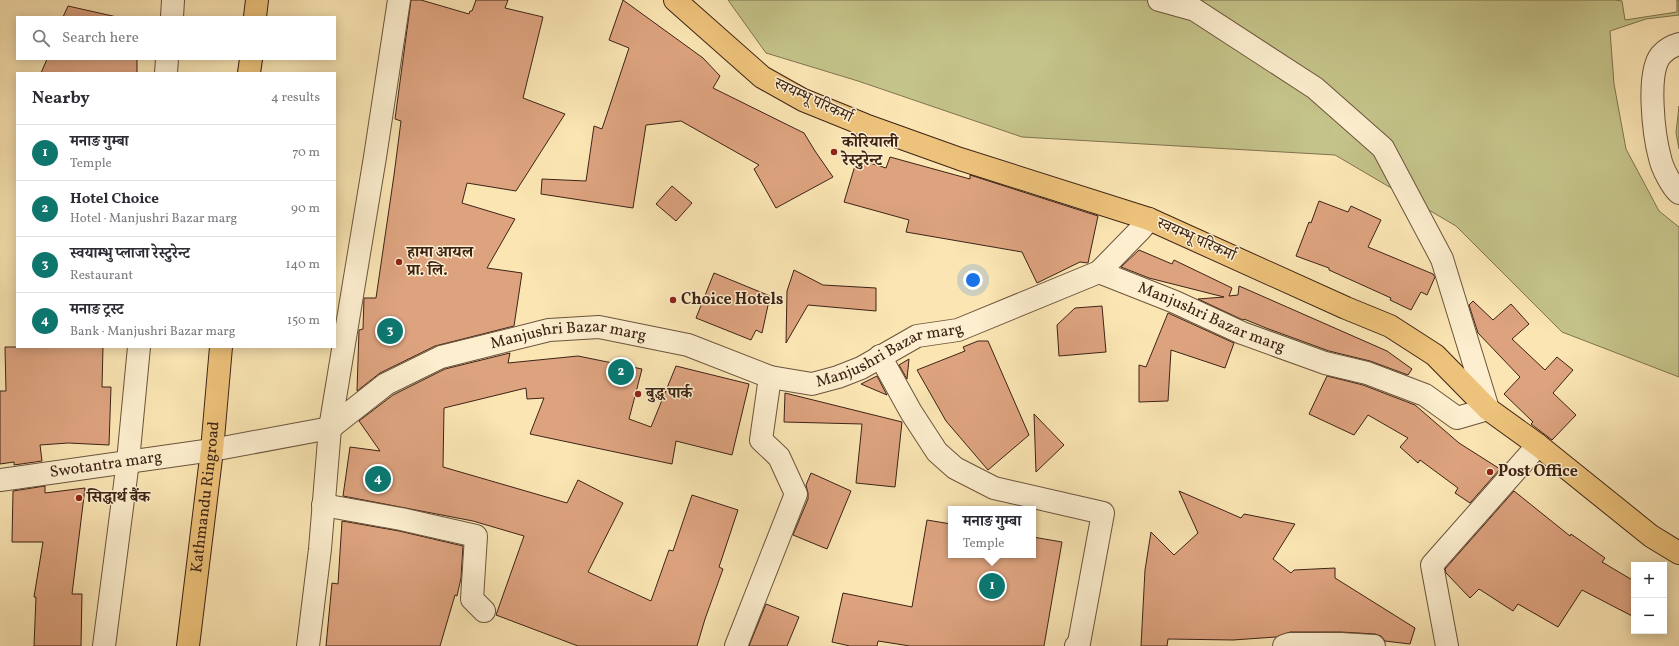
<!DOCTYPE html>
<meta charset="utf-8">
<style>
:root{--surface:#fff;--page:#f7f7f7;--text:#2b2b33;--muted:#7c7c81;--line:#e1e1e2;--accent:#0f766e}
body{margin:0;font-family:Vollkorn,"Noto Serif Devanagari",serif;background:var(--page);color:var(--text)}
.controls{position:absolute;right:12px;bottom:12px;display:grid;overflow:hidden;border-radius:0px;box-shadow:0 2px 10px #0003}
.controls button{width:36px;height:36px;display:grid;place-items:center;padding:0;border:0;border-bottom:1px solid var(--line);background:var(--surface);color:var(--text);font:20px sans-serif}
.you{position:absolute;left:973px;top:280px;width:14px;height:14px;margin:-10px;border:3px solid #fff;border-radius:50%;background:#1a73e8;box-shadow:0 0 0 6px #1a73e833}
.badge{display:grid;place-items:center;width:26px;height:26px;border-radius:50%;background:var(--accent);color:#fff;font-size:13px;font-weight:700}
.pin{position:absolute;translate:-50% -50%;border:2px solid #fff;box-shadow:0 1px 4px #0006}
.popup{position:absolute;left:948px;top:506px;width:88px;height:52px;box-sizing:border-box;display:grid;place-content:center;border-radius:0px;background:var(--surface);filter:drop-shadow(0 1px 3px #0005);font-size:13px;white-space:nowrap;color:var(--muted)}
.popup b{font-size:15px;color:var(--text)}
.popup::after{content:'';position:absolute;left:50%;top:100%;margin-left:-8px;border:8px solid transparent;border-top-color:var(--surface)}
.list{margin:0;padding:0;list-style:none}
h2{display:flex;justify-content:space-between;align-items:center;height:52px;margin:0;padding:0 16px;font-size:17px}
h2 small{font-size:13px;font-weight:400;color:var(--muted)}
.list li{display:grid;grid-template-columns:26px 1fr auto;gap:12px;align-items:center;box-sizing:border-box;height:56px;padding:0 16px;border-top:1px solid var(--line)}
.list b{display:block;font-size:15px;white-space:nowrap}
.list p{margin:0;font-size:13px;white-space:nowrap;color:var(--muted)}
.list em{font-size:13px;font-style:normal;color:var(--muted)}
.icon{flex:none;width:22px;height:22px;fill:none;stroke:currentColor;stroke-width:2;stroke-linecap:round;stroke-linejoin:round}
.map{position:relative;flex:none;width:1679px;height:646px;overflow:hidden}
.search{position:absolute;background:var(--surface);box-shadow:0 2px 10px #0003;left:16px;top:16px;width:320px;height:44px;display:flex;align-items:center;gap:10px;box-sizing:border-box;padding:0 14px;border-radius:0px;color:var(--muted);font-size:15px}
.panel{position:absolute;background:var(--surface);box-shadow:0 2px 10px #0003;left:16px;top:72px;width:320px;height:276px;border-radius:0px}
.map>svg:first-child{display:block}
</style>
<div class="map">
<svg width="1679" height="646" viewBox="0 0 1679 646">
<rect width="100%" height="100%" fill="#fae5b3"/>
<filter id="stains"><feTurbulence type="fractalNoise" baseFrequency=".005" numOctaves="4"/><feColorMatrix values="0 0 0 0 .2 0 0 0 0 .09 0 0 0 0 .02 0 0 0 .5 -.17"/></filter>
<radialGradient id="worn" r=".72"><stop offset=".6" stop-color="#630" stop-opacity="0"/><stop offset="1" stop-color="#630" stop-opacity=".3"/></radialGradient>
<path fill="#c4c389" stroke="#807350" d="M 728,0 L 1615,0 L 1622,1 L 1625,20 L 1677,12 L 1677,0 L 1679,0 L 1679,15 L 1646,19 L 1610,31 L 1614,84 L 1626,149 L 1659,211 L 1679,227 L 1679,377 L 1562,332 L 1456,226 L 1335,155 L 1022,137 L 858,81 L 766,53 Z
M 1679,106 L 1679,149 L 1676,133 Z"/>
<path fill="#dda37f" stroke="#3d2316" d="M 411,0 L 421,0 L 469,14 L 470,11 L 472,11 L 476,0 L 508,0 L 505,8 L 543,17 L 523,98 L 565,114 L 516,191 L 467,183 L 462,203 L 515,219 L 487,268 L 522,273 L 514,326 L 435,346 L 380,373 L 357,391 L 359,330 L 363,329 L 364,298 L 376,298 L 394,175 L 401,121 L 395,119 Z
M 623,0 L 703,58 L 720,76 L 713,88 L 804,133 L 815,151 L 833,177 L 776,208 L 754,169 L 759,165 L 681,121 L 646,125 L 633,208 L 541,194 L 542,179 L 586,181 L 594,126 L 602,129 L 629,48 L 609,40 Z
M 68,6 L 117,17 L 63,17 Z
M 47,59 L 137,59 L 137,73 L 41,73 Z
M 890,157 L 970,179 L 970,175 L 1098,216 L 1088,263 L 1080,262 L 1037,283 L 1022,252 L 906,232 L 909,220 L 844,202 L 857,159 L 886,168 Z
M 672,186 L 692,203 L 676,221 L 656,204 Z
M 1319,201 L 1348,212 L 1351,206 L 1381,220 L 1368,247 L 1433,274 L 1435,277 L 1427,295 L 1421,292 L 1411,310 L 1390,300 L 1391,298 L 1329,270 L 1329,268 L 1296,256 L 1309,222 L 1311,223 Z
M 1139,250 L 1172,264 L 1174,260 L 1232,288 L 1229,296 L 1238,295 L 1239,286 L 1246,289 L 1387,351 L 1412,369 L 1408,375 L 1370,361 L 1329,351 L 1266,328 L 1244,319 L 1243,320 L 1198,299 L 1224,297 L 1149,278 L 1121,267 Z
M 794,270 L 823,285 L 876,288 L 876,311 L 808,305 L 786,343 L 787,291 Z
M 714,273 L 770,296 L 762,333 L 756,330 L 751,340 L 696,318 Z
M 1473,301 L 1493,320 L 1511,304 L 1529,324 L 1512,339 L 1545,370 L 1557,357 L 1573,370 L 1553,393 L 1576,415 L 1552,440 L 1531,424 L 1533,422 L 1504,394 L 1520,377 L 1478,333 L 1469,305 Z
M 1102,306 L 1106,352 L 1059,356 L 1057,325 L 1075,308 Z
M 1168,313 L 1234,343 L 1225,368 L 1171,350 L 1168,401 L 1139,402 L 1139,365 L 1146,367 Z
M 978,341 L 988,341 L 1029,435 L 988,470 L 946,421 L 917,370 L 965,351 L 963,347 Z
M 5,347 L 103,347 L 102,387 L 111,387 L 109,445 L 68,443 L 40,445 L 42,461 L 14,465 L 14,462 L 0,464 L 0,391 L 6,391 Z
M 510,353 L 508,363 L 578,356 L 642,369 L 629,419 L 651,427 L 676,366 L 749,384 L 732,455 L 676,441 L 672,464 L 530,434 L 544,398 L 527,399 L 526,388 L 444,408 L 443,467 L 567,503 L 578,480 L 623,503 L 588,572 L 651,601 L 669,550 L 673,551 L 692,495 L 738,510 L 719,567 L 723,569 L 705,619 L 697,646 L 578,646 L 496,615 L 524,536 L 473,521 L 343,496 L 350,447 L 380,451 L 359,421 L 393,395 L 445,369 Z
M 909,359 L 907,379 L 899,365 Z
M 877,376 L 887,395 L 861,384 Z
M 1327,376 L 1363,385 L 1415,405 L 1459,443 L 1500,469 L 1470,503 L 1455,493 L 1458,488 L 1420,460 L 1418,463 L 1400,447 L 1408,438 L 1368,415 L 1354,435 L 1309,414 Z
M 785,393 L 902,422 L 895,487 L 856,483 L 862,424 L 784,422 Z
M 1034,414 L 1064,445 L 1036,472 Z
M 811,473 L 851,491 L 827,549 L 793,535 L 808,499 L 808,493 L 806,485 Z
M 45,486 L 45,493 L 85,488 L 72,594 L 82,594 L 81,646 L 34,646 L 36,597 L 34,597 L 43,542 L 12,542 L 13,491 Z
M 1179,491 L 1241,518 L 1244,514 L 1295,524 L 1273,559 L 1291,573 L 1294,570 L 1335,568 L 1335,578 L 1415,628 L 1410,644 L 1385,641 L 1381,636 L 1375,634 L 1341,632 L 1290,632 L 1276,637 L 1233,640 L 1168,639 L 1167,646 L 1141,646 L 1145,570 L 1151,532 L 1174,555 L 1198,533 Z
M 1514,491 L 1570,536 L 1571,534 L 1605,558 L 1602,562 L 1634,581 L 1634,617 L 1582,590 L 1558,627 L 1518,604 L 1513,611 L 1479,589 L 1470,598 L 1446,573 L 1445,569 Z
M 927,520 L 951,524 L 951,555 L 1033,555 L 1033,537 L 1062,542 L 1044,646 L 910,646 L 878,641 L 877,646 L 850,646 L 832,642 L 843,593 L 912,607 Z
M 342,521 L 399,531 L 463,546 L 461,578 L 457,596 L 455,595 L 440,646 L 326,646 L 332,583 L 338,584 Z
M 766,604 L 799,617 L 787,646 L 749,646 Z"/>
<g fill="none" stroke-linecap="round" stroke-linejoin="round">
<g stroke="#6c543d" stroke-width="24">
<g id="minor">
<path d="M 172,17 L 173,0"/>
<path d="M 1679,44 C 1672,46 1666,49 1661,55 C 1646,73 1654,136 1660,158 C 1662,168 1672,187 1679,193"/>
<path d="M 166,73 L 167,59"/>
<path d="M 1099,272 L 1141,229 L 1149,219"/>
<path d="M 880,356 L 911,412 L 937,452 L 955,468 L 994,488 L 1103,513 L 1079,643 L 1076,646"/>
<path id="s1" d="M 0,480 L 212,450 L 330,428 L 386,384 L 441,357 L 549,330 L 599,327 L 688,345 L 770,377 L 812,384 L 838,377 L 861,368 L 917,336 L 958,330 L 1099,272 L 1175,302 L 1242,333 L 1325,363 L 1367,373 L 1425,395 L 1457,418 L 1488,409 L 1442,259 L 1383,148 L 1315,88 L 1195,10 L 1159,0"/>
<path d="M 323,505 L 401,519 L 476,536 L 472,599 L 484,611"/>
<path d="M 104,646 L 128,461 L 139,347"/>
<path d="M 308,646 L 320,549 L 330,428 L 375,157 L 399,0"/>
<path d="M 736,646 L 796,494 L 779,457 L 761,440 L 770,377"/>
<path d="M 1284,646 L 1290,644 L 1341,644 L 1374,646"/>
<path d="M 1447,646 L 1432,565 L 1538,445"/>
</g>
</g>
<g stroke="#3d2316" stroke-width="24">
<path id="major" d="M 675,0 L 762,77 L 803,100 L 865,125 L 960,159 L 1149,219 L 1346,308 L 1390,326 L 1435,355 L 1488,409 L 1538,445 L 1651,536 L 1679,553"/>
</g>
<g stroke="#3d2316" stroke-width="24">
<g id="highway">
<path d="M 255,17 L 257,0"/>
<path d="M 249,73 L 251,59"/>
<path id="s2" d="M 188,646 L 212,450 L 221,347"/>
</g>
</g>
<use href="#minor" stroke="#fceece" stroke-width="22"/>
<use href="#major" stroke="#edc27a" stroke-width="22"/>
<use href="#highway" stroke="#edc27a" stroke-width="22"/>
</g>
<g fill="#8f2418" stroke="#fceece" stroke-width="1.5">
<circle cx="834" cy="152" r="4"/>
<circle cx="399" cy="262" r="4"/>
<circle cx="673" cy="300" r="4"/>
<circle cx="638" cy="394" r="4"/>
<circle cx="1490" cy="472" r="4"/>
<circle cx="79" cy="498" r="4"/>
</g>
<g text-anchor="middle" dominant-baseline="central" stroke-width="3" stroke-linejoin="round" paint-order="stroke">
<g font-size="16" fill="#3d2316" stroke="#fceece">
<text transform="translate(813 101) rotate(25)">स्वयम्भू परिकर्मा</text>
<text transform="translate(1196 240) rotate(24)">स्वयम्भू परिकर्मा</text>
<text stroke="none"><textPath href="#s1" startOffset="1281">Manjushri Bazar marg</textPath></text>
<text stroke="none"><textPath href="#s1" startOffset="597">Manjushri Bazar marg</textPath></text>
<text stroke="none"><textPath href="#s1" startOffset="933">Manjushri Bazar marg</textPath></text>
<text stroke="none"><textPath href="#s1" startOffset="107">Swotantra marg</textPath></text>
<text stroke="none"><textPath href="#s2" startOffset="150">Kathmandu Ringroad</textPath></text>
</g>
<g font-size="16" font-weight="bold" fill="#3d2316" stroke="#fceece" text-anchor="start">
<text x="842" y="143">कोरियाली<tspan x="842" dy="18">रेस्टुरेन्ट</tspan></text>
<text x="407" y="253">हामा आयल<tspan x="407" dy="18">प्रा. लि.</tspan></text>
<text x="681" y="300">Choice Hotels</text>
<text x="646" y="394">बुद्ध पार्क</text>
<text x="1498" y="472">Post Office</text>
<text x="87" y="498">सिद्धार्थ बैंक</text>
</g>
</g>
<rect width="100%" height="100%" filter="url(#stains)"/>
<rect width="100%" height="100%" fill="url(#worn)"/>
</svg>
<div class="controls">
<button>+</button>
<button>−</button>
</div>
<div class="you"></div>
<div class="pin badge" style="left:992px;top:586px">1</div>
<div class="popup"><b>मनाङ गुम्बा</b>Temple</div>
<div class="pin badge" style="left:621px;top:372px">2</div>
<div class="pin badge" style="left:390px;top:331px">3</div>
<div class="pin badge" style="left:378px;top:479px">4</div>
<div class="search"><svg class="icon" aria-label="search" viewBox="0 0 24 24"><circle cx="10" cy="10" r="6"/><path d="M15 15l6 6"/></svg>Search here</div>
<section class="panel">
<h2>Nearby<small>4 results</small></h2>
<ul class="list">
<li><span class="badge">1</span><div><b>मनाङ गुम्बा</b><p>Temple</p></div><em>70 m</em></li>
<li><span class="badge">2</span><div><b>Hotel Choice</b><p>Hotel · Manjushri Bazar marg</p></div><em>90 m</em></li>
<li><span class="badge">3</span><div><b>स्वयाम्भु प्लाजा रेस्टुरेन्ट</b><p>Restaurant</p></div><em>140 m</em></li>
<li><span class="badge">4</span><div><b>मनाङ ट्रस्ट</b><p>Bank · Manjushri Bazar marg</p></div><em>150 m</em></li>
</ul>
</section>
</div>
